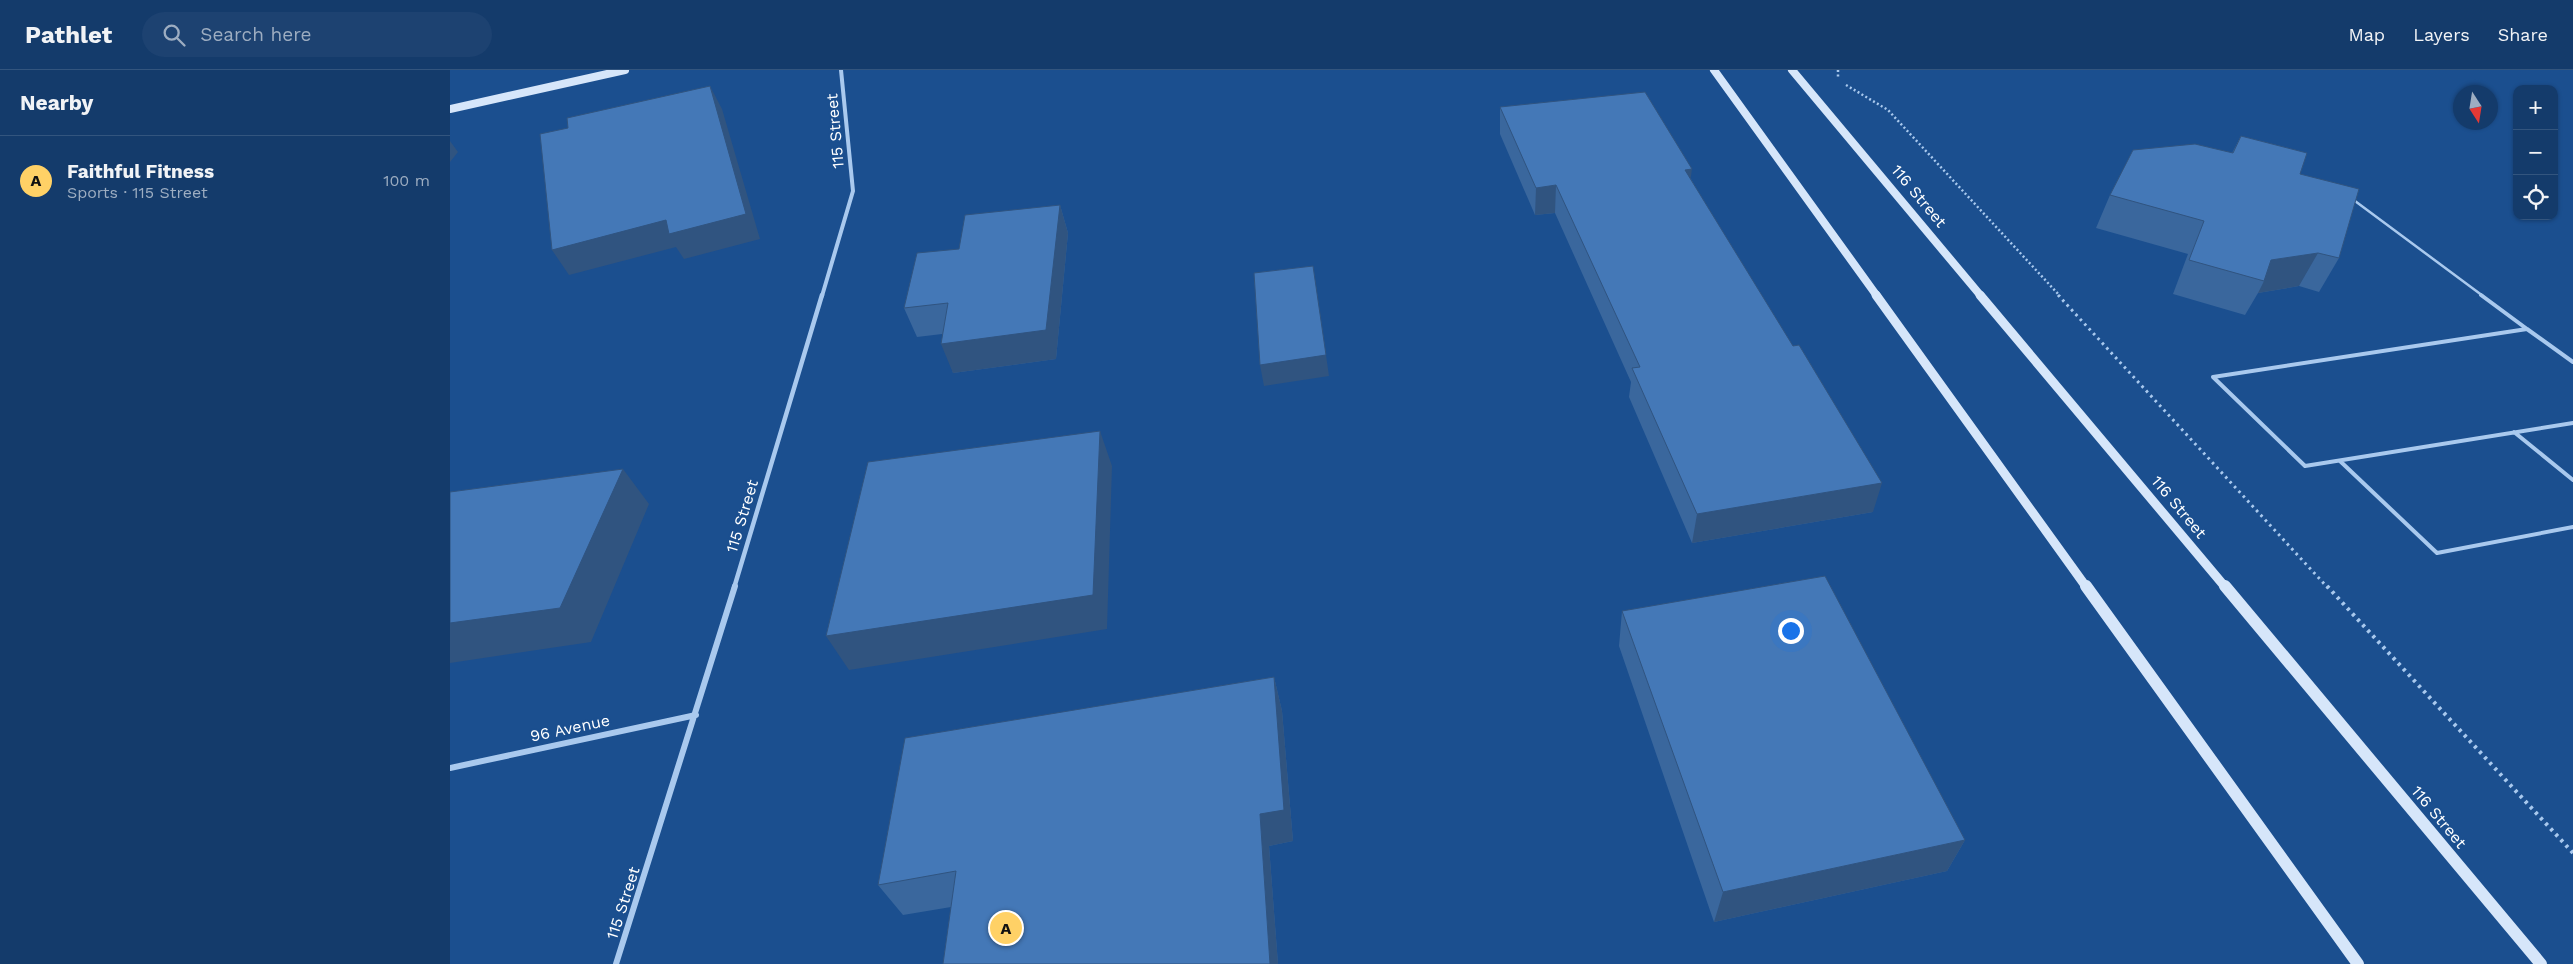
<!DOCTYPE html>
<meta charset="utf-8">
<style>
:root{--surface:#143b6b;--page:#1d4271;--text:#f1f3f6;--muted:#9dadc1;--line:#33557e;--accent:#ffd166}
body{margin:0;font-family:"Work Sans",sans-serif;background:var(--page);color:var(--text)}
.controls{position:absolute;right:15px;top:15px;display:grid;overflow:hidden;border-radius:10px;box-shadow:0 1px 4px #0004}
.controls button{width:45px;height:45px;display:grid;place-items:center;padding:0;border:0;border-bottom:1px solid var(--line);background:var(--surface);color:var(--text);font:25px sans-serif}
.compass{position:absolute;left:2003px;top:15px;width:45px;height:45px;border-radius:50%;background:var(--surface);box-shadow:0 1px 4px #0004;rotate:168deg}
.you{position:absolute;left:1340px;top:560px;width:18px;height:18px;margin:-12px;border:4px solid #fff;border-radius:50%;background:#1a73e8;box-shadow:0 0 0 8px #1a73e833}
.badge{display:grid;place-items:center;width:32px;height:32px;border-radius:50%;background:var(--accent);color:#111;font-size:16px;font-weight:700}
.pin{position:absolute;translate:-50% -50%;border:2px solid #fff;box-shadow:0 1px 5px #0006}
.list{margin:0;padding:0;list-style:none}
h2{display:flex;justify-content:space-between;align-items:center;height:65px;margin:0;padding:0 20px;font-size:21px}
h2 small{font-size:16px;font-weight:400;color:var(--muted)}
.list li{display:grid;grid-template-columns:32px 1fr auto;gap:15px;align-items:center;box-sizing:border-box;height:90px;padding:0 20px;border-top:1px solid var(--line)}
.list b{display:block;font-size:19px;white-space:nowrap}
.list p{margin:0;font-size:16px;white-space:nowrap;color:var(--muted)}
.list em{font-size:16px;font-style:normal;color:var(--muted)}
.icon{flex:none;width:28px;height:28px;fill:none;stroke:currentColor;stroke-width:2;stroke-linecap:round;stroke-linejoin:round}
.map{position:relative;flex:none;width:2123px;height:894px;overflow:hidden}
header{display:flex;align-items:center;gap:30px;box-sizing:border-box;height:70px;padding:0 25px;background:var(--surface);border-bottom:1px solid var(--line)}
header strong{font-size:24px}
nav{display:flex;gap:28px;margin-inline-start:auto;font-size:18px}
.search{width:350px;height:45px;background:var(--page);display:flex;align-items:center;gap:12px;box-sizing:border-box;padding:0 18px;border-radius:28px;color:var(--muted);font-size:19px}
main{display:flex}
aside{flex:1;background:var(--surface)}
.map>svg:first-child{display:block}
</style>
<header>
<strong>Pathlet</strong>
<div class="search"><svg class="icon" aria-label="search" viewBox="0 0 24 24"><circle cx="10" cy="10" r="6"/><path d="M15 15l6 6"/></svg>Search here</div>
<nav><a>Map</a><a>Layers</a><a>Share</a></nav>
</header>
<main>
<aside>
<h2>Nearby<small></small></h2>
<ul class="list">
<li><span class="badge">A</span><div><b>Faithful Fitness</b><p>Sports · 115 Street</p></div><em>100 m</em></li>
</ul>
</aside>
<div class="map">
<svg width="2123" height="894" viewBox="0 0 2123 894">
<rect width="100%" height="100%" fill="#1b4f8f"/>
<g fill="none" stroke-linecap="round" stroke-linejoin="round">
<path stroke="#a9c9ee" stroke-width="2.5" stroke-dasharray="2 2.5" stroke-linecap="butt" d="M 1388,0 L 1388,8
M 1396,15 L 1438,40 L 1610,226"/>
<path stroke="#a9c9ee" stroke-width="3" stroke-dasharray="2.5 4" stroke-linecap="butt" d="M 1608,225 L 1878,518"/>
<path stroke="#a9c9ee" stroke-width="4" stroke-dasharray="3 4.5" stroke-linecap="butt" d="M 1877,516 L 2123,783"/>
<path stroke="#a9c9ee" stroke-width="2.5" d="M 1905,131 L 2033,226"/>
<path stroke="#a9c9ee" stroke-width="4" d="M 2031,225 L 2077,259
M 2123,292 L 2077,259 L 1763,307 L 1855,396 L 2123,353
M 2064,362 L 2123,410
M 1890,391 L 1987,483 L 2123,457"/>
<path stroke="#a9c9ee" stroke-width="4" d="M 372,226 L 403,121 L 391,0"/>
<path stroke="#a9c9ee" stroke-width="4.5" d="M 284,518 L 372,225"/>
<path stroke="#a9c9ee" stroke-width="6" d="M 0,698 L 246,645
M 166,894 L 285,516"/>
<path stroke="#d6e6fa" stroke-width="8" d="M 1264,0 L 1427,226
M 1342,0 L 1531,226
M 0,39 L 175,0"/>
<path stroke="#d6e6fa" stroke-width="9" d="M 1426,225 L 1637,518
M 1530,225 L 1776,518"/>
<path stroke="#d6e6fa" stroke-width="12" d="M 1636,516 L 1908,894
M 1775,516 L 2091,894"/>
</g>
<path fill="#3a679d" d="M 1050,37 L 1241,109 L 1423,442 L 1242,473 L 1179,327 L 1181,312 L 1105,143 L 1085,145 L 1050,64 Z
M 1791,66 L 1850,104 L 1889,188 L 1869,222 L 1849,216 L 1808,223 L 1795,245 L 1723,224 L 1738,184 L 1646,158 L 1660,125 L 1782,83 Z
M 610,135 L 618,163 L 606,289 L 503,303 L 492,264 L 467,267 L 454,238 Z
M 1172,541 L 1515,770 L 1497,801 L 1264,852 L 1169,576 Z
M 824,607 L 832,641 L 843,771 L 819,776 L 828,894 L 493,894 L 501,837 L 453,845 L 428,815 Z"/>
<path fill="#305480" d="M 260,16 L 272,39 L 310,169 L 234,189 L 226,177 L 119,205 L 102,180 L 216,150 Z
M 0,71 L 8,82 L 0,92 Z
M 1242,99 L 1238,127 L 1235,100 Z
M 1106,115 L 1105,143 L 1085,145 L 1086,118 Z
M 610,135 L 618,163 L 606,289 L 503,303 L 491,274 Z
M 1868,183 L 1849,216 L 1808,223 L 1814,211 L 1821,190 Z
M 876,285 L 879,306 L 814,316 L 810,295 Z
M 650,361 L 662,396 L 657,559 L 399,600 L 376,566 Z
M 173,399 L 199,434 L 141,572 L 0,593 L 0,553 Z
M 1432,413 L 1423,442 L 1242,473 L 1247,444 Z
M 824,607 L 832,641 L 843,771 L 819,776 L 828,894 L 820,894 L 810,744 Z
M 1515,770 L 1497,801 L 1264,852 L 1273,822 Z"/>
<path fill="#4478b7" stroke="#305480" d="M 260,16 L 296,144 L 219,164 L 216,150 L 102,180 L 90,64 L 118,58 L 117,48 Z
M 1195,22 L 1242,99 L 1235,100 L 1343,276 L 1349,275 L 1432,413 L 1247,444 L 1182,298 L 1190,297 L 1106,115 L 1086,118 L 1050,37 Z
M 1791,66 L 1857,83 L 1850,104 L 1909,119 L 1889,188 L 1868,183 L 1821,190 L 1814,211 L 1739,190 L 1754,151 L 1660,125 L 1683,80 L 1745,74 L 1783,83 Z
M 610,135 L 596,260 L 491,274 L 498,233 L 454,238 L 467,183 L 509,179 L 515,145 Z
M 863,196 L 876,285 L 810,295 L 804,203 Z
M 650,361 L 643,525 L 376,566 L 418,392 Z
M 173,399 L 110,538 L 0,553 L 0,422 Z
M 1375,506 L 1515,770 L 1273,822 L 1172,541 Z
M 824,607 L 834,740 L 810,744 L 820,894 L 493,894 L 506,801 L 428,815 L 455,668 Z"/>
<g text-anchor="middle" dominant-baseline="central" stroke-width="4" stroke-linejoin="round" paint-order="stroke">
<g font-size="16" fill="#fff" stroke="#1b4f8f">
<text transform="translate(385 61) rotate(-95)">115 Street</text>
<text transform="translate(1469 126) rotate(50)">116 Street</text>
<text transform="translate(1729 437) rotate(50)">116 Street</text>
<text transform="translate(292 446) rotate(-73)">115 Street</text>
<text transform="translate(120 658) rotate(-12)">96 Avenue</text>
<text transform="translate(1989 747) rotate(50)">116 Street</text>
<text transform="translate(173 833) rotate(-72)">115 Street</text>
</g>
</g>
</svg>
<div class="controls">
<button>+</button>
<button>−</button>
<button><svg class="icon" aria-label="locate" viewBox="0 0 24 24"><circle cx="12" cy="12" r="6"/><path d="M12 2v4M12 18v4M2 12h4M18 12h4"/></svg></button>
</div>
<svg class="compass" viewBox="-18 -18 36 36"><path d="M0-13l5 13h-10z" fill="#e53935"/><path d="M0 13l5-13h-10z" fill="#9dadc1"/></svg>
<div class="you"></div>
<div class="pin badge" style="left:556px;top:858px">A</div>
</div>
</main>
